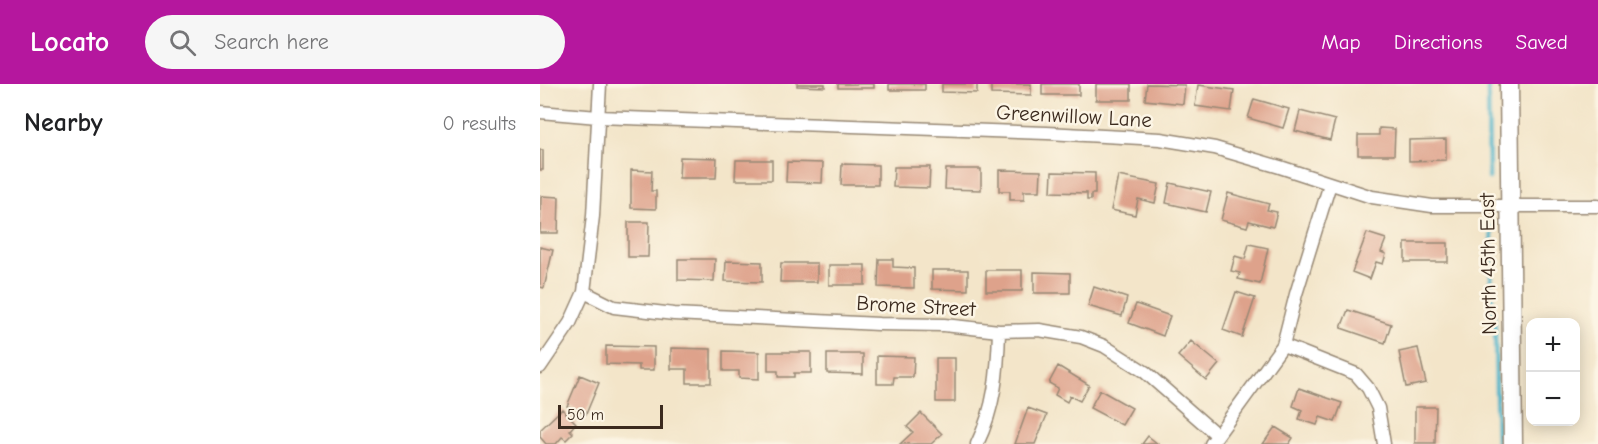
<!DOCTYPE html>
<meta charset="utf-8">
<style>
:root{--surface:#fff;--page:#f6f6f6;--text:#202124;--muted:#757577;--line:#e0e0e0;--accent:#b5179e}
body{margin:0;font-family:"Comic Neue",sans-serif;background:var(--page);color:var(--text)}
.controls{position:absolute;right:18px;bottom:18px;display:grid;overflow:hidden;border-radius:12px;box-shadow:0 3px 15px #0003}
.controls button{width:54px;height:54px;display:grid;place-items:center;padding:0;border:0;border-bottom:2px solid var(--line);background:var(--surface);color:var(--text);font:30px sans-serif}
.scale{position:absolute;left:18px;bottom:15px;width:105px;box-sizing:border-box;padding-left:6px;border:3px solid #3b2a1e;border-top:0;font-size:16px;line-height:21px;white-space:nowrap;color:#3b2a1e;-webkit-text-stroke:4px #fcf5e5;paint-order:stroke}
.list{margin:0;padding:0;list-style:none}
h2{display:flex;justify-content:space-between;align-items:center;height:78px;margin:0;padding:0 24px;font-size:26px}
h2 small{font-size:20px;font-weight:400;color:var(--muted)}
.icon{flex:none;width:33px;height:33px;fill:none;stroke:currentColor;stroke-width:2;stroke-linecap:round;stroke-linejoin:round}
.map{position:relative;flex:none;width:1058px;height:360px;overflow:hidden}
header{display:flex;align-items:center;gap:36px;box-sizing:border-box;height:84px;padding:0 30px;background:var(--accent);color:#fff}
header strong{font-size:28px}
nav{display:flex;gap:33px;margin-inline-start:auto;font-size:21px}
.search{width:420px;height:54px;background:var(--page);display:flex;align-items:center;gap:15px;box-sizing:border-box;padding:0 21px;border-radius:33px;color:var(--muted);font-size:22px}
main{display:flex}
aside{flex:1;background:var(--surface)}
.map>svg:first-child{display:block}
</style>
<header>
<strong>Locato</strong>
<div class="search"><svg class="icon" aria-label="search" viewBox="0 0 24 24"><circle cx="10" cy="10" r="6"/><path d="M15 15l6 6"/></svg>Search here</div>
<nav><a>Map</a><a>Directions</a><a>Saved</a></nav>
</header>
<main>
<aside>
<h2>Nearby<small>0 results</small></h2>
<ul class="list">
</ul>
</aside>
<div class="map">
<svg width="1058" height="360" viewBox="0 0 1058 360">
<rect width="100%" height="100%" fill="#fcf5e5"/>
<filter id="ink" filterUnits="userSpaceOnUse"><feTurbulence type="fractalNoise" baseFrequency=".0167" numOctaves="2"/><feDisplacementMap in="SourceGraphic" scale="12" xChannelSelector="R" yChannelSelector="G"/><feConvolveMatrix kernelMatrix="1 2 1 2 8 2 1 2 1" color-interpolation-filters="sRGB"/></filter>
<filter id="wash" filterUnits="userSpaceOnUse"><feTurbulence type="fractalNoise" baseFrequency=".008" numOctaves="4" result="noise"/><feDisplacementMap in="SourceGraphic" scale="24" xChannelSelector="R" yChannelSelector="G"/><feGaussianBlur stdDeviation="1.35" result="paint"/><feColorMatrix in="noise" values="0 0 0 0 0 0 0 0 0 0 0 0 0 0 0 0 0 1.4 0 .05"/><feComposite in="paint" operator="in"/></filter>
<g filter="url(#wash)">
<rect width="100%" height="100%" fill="#f3e5c9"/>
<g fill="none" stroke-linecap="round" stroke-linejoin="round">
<path stroke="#4ab3c9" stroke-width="4.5" d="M 948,0 L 949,94
M 952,142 L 951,205 L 955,243 L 957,360"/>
</g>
<g id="blocks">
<path fill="#dea28b" d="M 257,0 L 285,0 L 285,3 L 257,2 Z
M 298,0 L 334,0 L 334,4 L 298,4 Z
M 349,0 L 385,0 L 385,6 L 349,6 Z
M 402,0 L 437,0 L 437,9 L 402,8 Z
M 451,0 L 491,0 L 491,11 L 451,10 Z
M 502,0 L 539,0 L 539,11 L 502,11 Z
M 556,0 L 591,0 L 591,16 L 556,16 Z
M 607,0 L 645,1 L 643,20 L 605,16 Z
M 658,1 L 694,6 L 691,27 L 655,22 Z
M 714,15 L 749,25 L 743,44 L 708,34 Z
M 760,27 L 795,36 L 790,56 L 755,47 Z
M 839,44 L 855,45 L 854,71 L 818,71 L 818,51 L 839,51 Z
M 906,55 L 906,76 L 869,77 L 869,56 Z
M 0,66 L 3,66 L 3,86 L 0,86 Z
M 140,73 L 177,74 L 176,94 L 139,94 Z
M 196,76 L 232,76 L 232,96 L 195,96 Z
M 247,78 L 283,79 L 282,99 L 246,98 Z
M 302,80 L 338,81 L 338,101 L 301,101 Z
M 354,83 L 390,83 L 389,104 L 353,103 Z
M 406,85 L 441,85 L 441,106 L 405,105 Z
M 91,86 L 112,87 L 111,107 L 116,107 L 116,125 L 91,124 Z
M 459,86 L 501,87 L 500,107 L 484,107 L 484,116 L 470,116 L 470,107 L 459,107 Z
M 512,88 L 555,89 L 555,110 L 551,110 L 551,116 L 547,116 L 547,109 L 511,108 Z
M 578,92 L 619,100 L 615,119 L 598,115 L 595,131 L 571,126 Z
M 630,99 L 671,108 L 666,128 L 626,119 Z
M 688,109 L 729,120 L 727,126 L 737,128 L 733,143 L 709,137 L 707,143 L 681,136 Z
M 1,112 L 19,113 L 18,149 L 0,149 Z
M 88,138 L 109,138 L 108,173 L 88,173 Z
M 827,149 L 846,155 L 841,168 L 846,170 L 843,180 L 836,178 L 830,195 L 812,188 Z
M 865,159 L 908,159 L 908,178 L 865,178 Z
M 709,160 L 728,164 L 720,200 L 698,195 L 700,189 L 691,187 L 695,172 L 705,175 Z
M 0,163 L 13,166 L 4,204 L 0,203 Z
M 138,175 L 175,175 L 174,197 L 138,196 Z
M 339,175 L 353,175 L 353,183 L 374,184 L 374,204 L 338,203 Z
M 186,177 L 222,178 L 222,198 L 185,197 Z
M 241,179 L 277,179 L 277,198 L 240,198 Z
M 289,181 L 325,181 L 325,201 L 289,201 Z
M 392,186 L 428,186 L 428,206 L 392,205 Z
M 446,186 L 482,186 L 482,207 L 446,207 Z
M 494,188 L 530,189 L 530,209 L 494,209 Z
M 554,203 L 587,214 L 582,232 L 548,222 Z
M 696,208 L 715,214 L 702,253 L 683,246 Z
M 596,220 L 630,232 L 623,252 L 589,239 Z
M 808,226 L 851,240 L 845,259 L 801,244 Z
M 651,257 L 679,280 L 666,296 L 638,272 Z
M 66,262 L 114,263 L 114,286 L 99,286 L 99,281 L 66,280 Z
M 131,264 L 171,265 L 171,299 L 147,299 L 147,285 L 131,285 Z
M 878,264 L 886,299 L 866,303 L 859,268 Z
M 183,267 L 219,268 L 219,295 L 199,294 L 199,287 L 183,287 Z
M 228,268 L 271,268 L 271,289 L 254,289 L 254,293 L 238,293 L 238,287 L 228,287 Z
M 287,270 L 323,270 L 323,290 L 287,289 Z
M 337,272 L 374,273 L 373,293 L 354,293 L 353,300 L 337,300 Z
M 396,274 L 415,274 L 415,318 L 396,318 Z
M 518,282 L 549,301 L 540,317 L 530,312 L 527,318 L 515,311 L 518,304 L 509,299 Z
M 40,291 L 59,299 L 46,330 L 27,322 Z
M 759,304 L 802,319 L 795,338 L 780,333 L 777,341 L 759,335 L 762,326 L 753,322 Z
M 560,306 L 592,324 L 582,341 L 550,324 Z
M 875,323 L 896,323 L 895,359 L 875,359 Z
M 488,324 L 507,331 L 495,360 L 475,360 Z
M 22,325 L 36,339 L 30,346 L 33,349 L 26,356 L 22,353 L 16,360 L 6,360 L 0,353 L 0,346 Z
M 381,329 L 402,350 L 391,360 L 360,360 L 373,348 L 367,343 Z
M 735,343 L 753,354 L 749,360 L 723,360 Z
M 608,352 L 618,360 L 602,360 Z"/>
</g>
</g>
<g filter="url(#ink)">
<use href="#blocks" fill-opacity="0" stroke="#978874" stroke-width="1.5"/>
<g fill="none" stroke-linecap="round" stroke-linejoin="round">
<g stroke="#978874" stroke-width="15">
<path id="minor" d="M 0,28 L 58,33 L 507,49 L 620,55 L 675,64 L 740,83 L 832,113 L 892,122 L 1058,122
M 44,208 L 74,223 L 134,230 L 339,240 L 404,241 L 459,247 L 499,246 L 541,253 L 564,262 L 605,288 L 677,351
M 743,261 L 816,290 L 828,304 L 838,324 L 844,360
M 0,283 L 30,239 L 44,208 L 53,132 L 60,0
M 437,360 C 455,323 458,287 459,247
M 671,360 L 743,261 L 756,210 L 790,100"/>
</g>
<g stroke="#978874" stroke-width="21">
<path id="secondary" d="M 969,0 L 973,360"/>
</g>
<use href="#minor" stroke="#fff" stroke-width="12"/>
<use href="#secondary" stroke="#fff" stroke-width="18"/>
</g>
</g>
<g text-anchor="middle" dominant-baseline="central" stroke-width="5" stroke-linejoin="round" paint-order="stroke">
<g font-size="21" fill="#3b2a1e" stroke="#fcf5e5">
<text transform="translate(534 32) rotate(3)">Greenwillow Lane</text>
<text transform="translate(948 180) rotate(-91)">North 45th East</text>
<text transform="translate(376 222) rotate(3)">Brome Street</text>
</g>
</g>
</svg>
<div class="controls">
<button>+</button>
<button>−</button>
</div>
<div class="scale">50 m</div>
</div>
</main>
